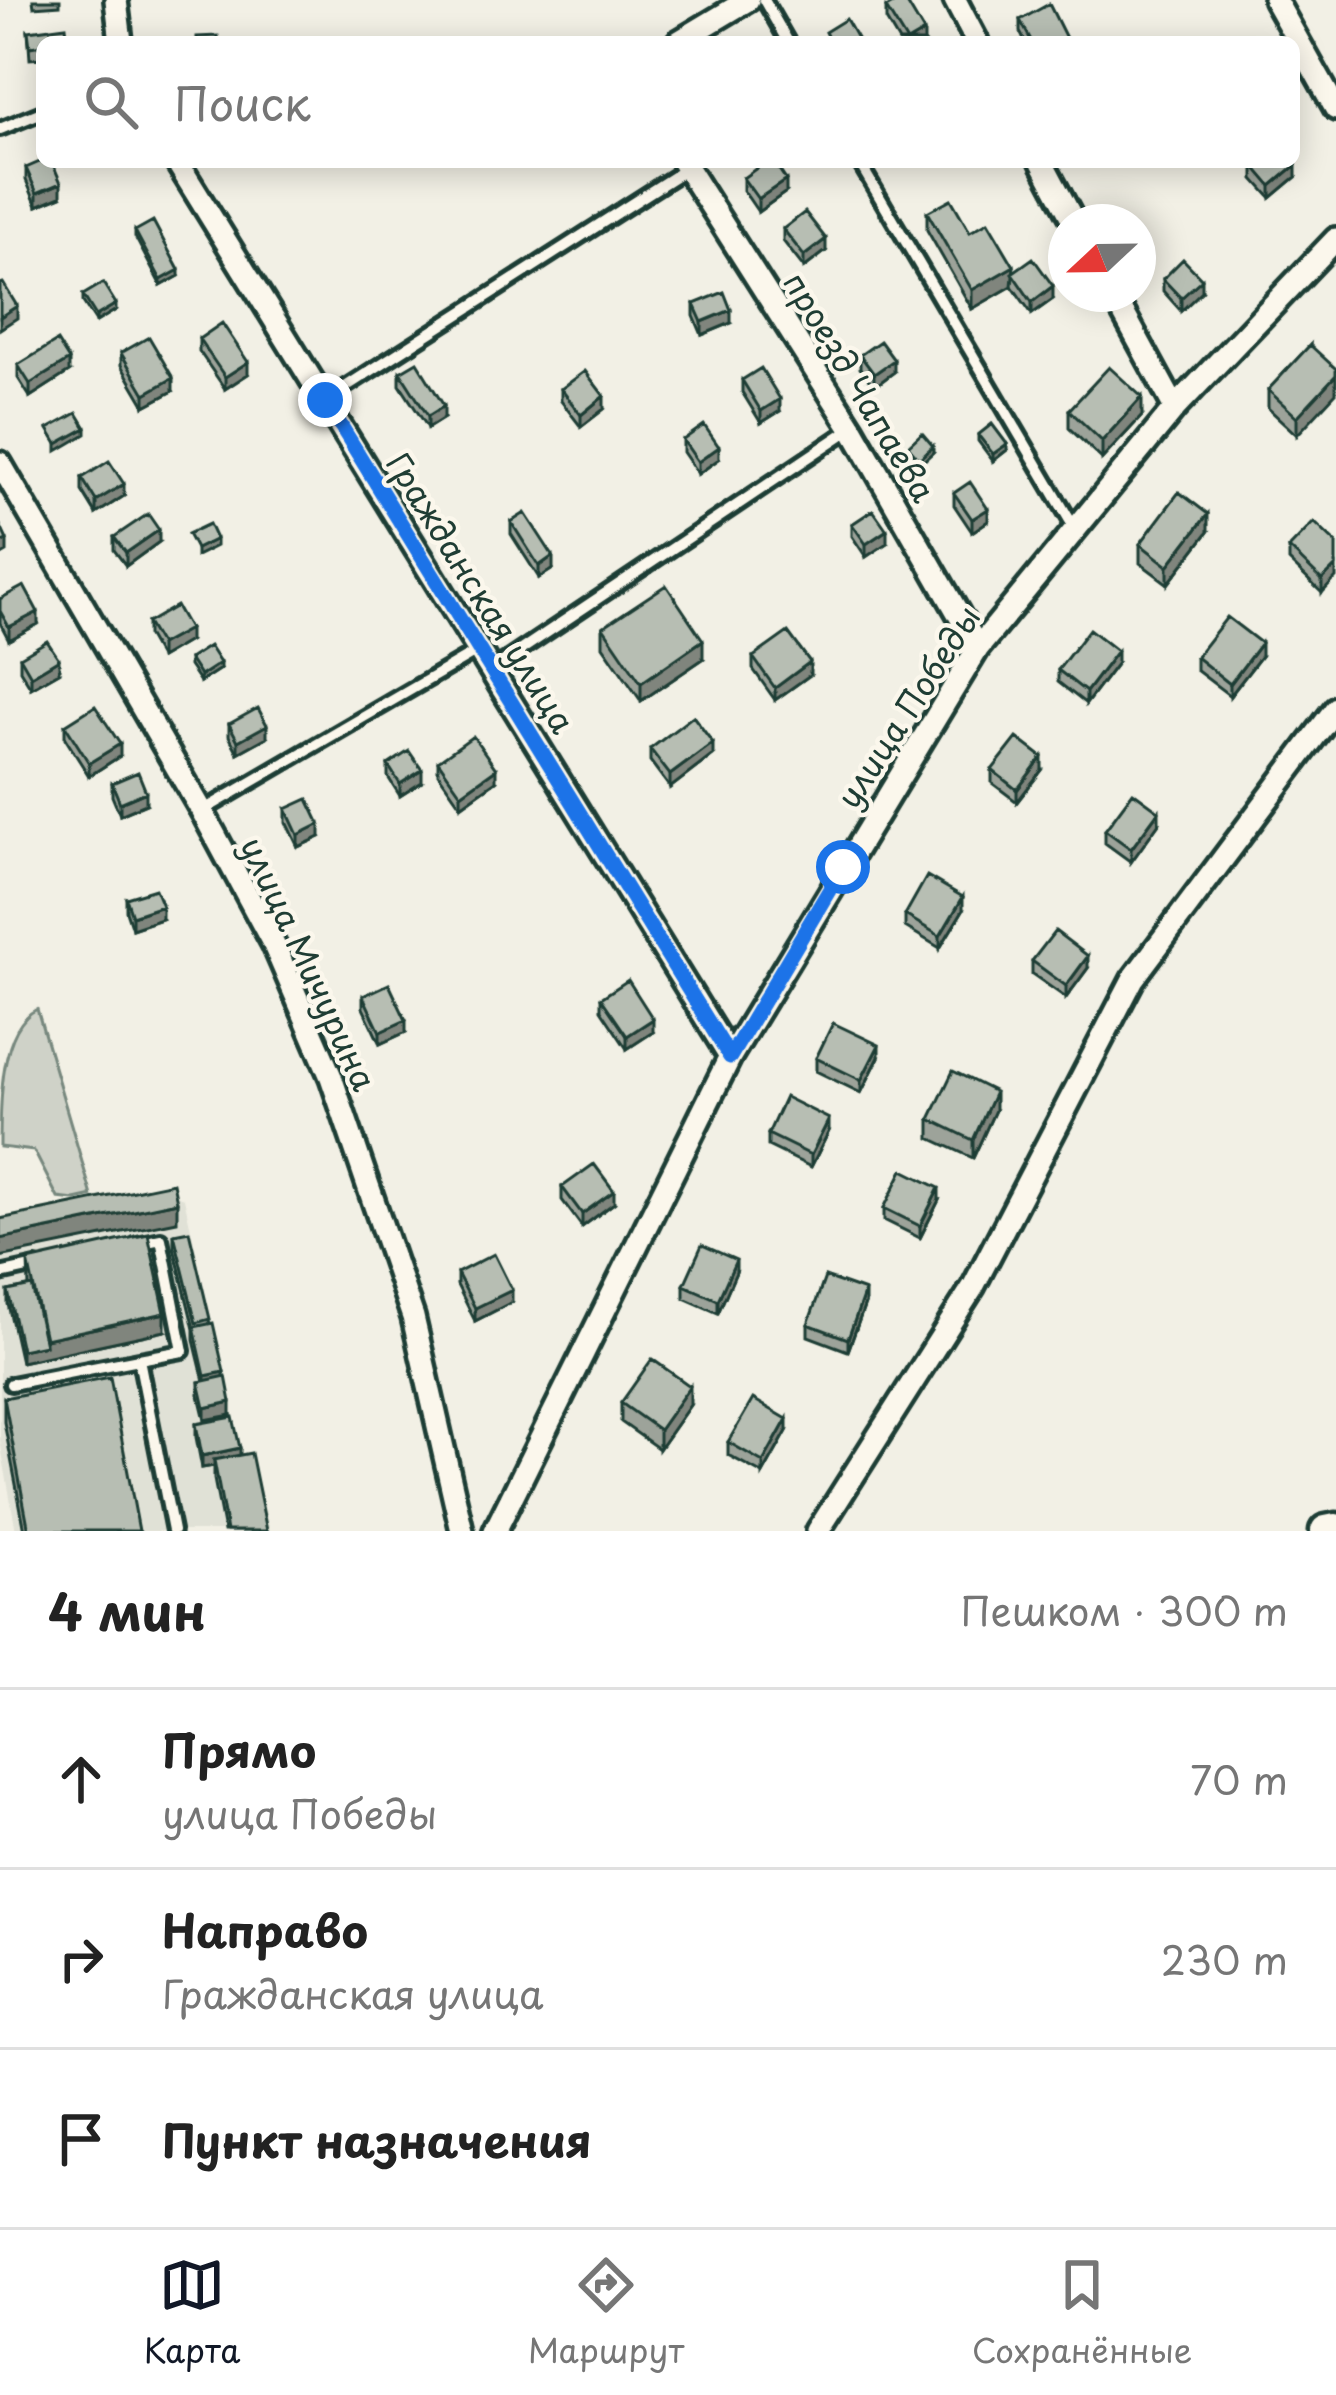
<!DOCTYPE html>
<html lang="ru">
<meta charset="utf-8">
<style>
:root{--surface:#fff;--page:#f6f6f6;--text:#222;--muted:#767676;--line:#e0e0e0;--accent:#111827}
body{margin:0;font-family:"Playpen Sans",sans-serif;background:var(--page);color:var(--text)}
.compass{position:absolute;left:1048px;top:204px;width:108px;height:108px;border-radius:50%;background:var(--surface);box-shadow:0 6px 30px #0003;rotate:248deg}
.stop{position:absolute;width:36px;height:36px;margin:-27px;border:9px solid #1a73e8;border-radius:50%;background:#fff}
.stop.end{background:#1a73e8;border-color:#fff;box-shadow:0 3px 12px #0008}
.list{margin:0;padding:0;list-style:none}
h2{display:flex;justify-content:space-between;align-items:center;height:156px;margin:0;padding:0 48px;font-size:51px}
h2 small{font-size:39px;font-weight:400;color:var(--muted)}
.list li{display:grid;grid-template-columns:78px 1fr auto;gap:36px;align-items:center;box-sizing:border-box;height:180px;padding:0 48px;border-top:3px solid var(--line)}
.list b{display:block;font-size:45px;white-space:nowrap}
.list p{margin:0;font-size:39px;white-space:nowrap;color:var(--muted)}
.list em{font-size:39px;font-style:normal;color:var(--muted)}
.icon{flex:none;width:66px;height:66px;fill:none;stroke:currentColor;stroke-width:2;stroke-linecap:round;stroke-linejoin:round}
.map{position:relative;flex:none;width:1336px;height:1531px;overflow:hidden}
.search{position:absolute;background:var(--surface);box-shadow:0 6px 30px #0003;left:36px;right:36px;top:36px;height:132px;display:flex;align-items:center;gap:30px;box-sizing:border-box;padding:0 42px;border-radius:18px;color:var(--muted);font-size:45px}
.sheet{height:696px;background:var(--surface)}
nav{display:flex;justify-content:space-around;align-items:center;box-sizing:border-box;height:168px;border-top:3px solid var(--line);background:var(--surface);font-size:33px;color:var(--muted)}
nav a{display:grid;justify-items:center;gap:6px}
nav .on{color:var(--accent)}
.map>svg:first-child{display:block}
</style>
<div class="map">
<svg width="1336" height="1531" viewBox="0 0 1336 1531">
<rect width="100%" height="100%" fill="#f2f0e5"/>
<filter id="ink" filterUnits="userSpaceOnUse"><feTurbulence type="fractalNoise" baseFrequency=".00833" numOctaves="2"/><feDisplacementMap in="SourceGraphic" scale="24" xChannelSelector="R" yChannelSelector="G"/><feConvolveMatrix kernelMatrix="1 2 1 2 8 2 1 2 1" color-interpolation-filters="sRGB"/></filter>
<g filter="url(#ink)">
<path fill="#e0e1d6" d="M 169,1193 L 184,1198 L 244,1467 L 254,1466 L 270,1531 L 16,1531 L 0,1441 L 0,1229 Z"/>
<path fill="#cfd2c8" stroke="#77887e" stroke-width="3" d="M 37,1009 L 92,1196 L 93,1196 L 75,1200 L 58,1198 L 34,1151 L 0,1147 C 0,1102 0,1028 37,1009 Z"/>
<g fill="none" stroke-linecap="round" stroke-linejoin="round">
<g stroke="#1f3d34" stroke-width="20">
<path id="service" d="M 764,0 L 788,42
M 0,129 L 42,112
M 859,162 L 1075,529
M 325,400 L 686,169
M 491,670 L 852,428
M 202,811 L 479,650
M 137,1244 L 161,1239 L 183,1351 L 139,1359
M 0,1274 L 36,1266
M 11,1384 L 139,1359 L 173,1531"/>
</g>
<g stroke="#1f3d34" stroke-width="30">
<path id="minor" d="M 116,0 L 121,42
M 955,0 L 977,42
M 1275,0 L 1336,109
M 678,42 L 748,0
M 177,162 L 730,1057
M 683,162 L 852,428 L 978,648
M 1042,162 L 1074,222
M 1113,294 L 1175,408
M 0,463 L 202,811 L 274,945 L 331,1077 L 413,1317 L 462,1531
M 495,1531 L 730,1057 L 978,648 L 1175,408 L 1336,239
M 818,1531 L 973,1287 L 1133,979 L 1336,708"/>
</g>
<g stroke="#1f3d34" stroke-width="39">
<path id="secondary" d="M 1326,1531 L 1336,1529"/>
</g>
<use href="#service" stroke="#fbf7ec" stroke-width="10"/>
<use href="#minor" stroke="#fbf7ec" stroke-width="21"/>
<use href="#secondary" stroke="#fbf7ec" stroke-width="30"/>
</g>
<path fill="#9da39a" stroke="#1f3d34" stroke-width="3" d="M 33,0 L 60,0 L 60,5 L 34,7 Z
M 886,8 L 924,42 L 899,42 L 886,20 Z
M 1020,20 L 1068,42 L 1025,42 L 1020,32 Z
M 28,31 L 42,42 L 42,58 L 30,59 Z
M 1254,166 L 1296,177 L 1271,198 L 1254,179 Z
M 26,168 L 61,196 L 37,206 L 26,180 Z
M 743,178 L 786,192 L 758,212 L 743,190 Z
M 927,212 L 970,232 L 1014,272 L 1053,299 L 1032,314 L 1012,286 L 972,309 L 927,230 Z
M 783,229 L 826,251 L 804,268 L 783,241 Z
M 135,231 L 179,276 L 161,286 L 135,237 Z
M 1163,279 L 1202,291 L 1181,311 L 1163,291 Z
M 83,295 L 116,310 L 96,322 L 83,302 Z
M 694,304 L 731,323 L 702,335 L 694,316 Z
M 199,339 L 248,374 L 225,389 L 199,351 Z
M 1310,345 L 1297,435 L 1268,408 L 1268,390 Z
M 121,353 L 173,391 L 145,406 L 121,365 Z
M 860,355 L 894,372 L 874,387 L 860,368 Z
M 18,365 L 69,372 L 30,397 L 18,378 Z
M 400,372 L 444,418 L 428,428 L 400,385 Z
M 742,380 L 780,411 L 761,423 L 742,392 Z
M 561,389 L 604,409 L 581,427 L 561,401 Z
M 1069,410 L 1142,416 L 1102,459 L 1069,428 Z
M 978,435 L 1007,450 L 993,461 L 978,441 Z
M 683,440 L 719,459 L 698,474 L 683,452 Z
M 908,446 L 933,452 L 919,465 L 908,452 Z
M 82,478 L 124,496 L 96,514 L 82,491 Z
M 954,493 L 988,521 L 972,532 L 954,505 Z
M 511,522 L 553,569 L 539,578 L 511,534 Z
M 852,524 L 887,543 L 866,557 L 852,536 Z
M 1208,532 L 1168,584 L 1140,563 L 1140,544 Z
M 114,537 L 159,542 L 126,566 L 114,550 Z
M 1336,543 L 1322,593 L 1289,561 L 1289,548 Z
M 0,599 L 38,624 L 9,640 L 0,623 Z
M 147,623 L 189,641 L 160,658 L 147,635 Z
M 603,627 L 703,659 L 641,701 L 603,646 Z
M 1261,656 L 1230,696 L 1196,670 L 1196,657 Z
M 20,657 L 59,672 L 31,688 L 20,670 Z
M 753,657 L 810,675 L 775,700 L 753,669 Z
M 189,659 L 220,669 L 200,682 L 189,666 Z
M 1117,663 L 1086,704 L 1058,682 L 1058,670 Z
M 229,724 L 267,737 L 238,753 L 229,736 Z
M 65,725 L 120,756 L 89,776 L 65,738 Z
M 650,749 L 713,755 L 670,788 L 650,761 Z
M 438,761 L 496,781 L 461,806 L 438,773 Z
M 388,765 L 422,782 L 400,796 L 388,777 Z
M 992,770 L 1042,770 L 1017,802 L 992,783 Z
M 112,783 L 146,804 L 120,815 L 112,796 Z
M 286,809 L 320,837 L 298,847 L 286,822 Z
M 1159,823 L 1131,862 L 1105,843 L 1105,830 Z
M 126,898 L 162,919 L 132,929 L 126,911 Z
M 963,910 L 940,948 L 905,927 L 905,915 Z
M 1032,961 L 1088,968 L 1066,998 L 1032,974 Z
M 363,996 L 406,1032 L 380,1044 L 363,1008 Z
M 601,998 L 653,1032 L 627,1049 L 601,1010 Z
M 879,1057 L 861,1093 L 816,1071 L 816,1058 Z
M 995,1110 L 973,1158 L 930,1138 L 930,1119 Z
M 829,1131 L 811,1167 L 768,1146 L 768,1134 Z
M 562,1187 L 614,1203 L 582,1227 L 562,1200 Z
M 939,1200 L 920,1238 L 884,1220 L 884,1208 Z
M 174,1234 L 210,1323 L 224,1377 L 231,1415 L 205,1420 L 199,1395 L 199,1382 L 204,1381 L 194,1340 L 194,1329 L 174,1247 Z
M 28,1261 L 165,1331 L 21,1362 L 8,1304 L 8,1291 L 29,1287 Z
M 736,1272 L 718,1313 L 684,1298 L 684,1285 Z
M 457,1273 L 512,1302 L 475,1321 L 457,1285 Z
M 865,1304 L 848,1351 L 808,1336 L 808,1324 Z
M 4,1398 L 139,1531 L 25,1531 L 4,1422 Z
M 621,1403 L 690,1405 L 659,1449 L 621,1422 Z
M 196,1424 L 240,1455 L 267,1531 L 224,1531 L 214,1479 L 214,1466 L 202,1468 L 196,1437 Z
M 787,1431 L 763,1474 L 728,1455 L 728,1442 Z"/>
<path fill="#80857d" stroke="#1f3d34" stroke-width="3" d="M 924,32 L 924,42 L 907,42 Z
M 1296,165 L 1296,177 L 1271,198 L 1271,186 Z
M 786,180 L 786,192 L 758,212 L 758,199 Z
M 61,183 L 61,196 L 37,206 L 37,193 Z
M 826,239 L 826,251 L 804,268 L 804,256 Z
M 1014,266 L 1012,286 L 972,309 L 972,290 Z
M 179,270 L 179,276 L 161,286 L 161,280 Z
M 1202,279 L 1202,291 L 1181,311 L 1181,298 Z
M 1053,286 L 1053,299 L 1032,314 L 1032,302 Z
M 116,304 L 116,310 L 96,322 L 96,316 Z
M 17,306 L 17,318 L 0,329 L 0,317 Z
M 731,310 L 731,323 L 702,335 L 702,322 Z
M 69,360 L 69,372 L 30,397 L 30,384 Z
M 894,360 L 894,372 L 874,387 L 874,374 Z
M 248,362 L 248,374 L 225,389 L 225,377 Z
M 1336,375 L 1336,393 L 1297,435 L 1297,417 Z
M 173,378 L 173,391 L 145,406 L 145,394 Z
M 604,396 L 604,409 L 581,427 L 581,415 Z
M 1142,397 L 1142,416 L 1102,459 L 1102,441 Z
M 780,399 L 780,411 L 761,423 L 761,411 Z
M 444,406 L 444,418 L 428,428 L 428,416 Z
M 86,428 L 86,434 L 57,451 L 57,444 Z
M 1007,444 L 1007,450 L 993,461 L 993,454 Z
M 933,446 L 933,452 L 919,465 L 919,459 Z
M 719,447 L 719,459 L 698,474 L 698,462 Z
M 124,484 L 124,496 L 96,514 L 96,501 Z
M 988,509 L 988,521 L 972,532 L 972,519 Z
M 1208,514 L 1208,532 L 1168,584 L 1168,566 Z
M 159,530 L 159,542 L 126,566 L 126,553 Z
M 887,530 L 887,543 L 866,557 L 866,544 Z
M 216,539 L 216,546 L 196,556 L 196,549 Z
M 7,540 L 7,552 L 0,556 L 0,543 Z
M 553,556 L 553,569 L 539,578 L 539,566 Z
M 1336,566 L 1336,578 L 1322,593 L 1322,580 Z
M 38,612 L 38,624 L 9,640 L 9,627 Z
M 189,629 L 189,641 L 160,658 L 160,645 Z
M 703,640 L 703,659 L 641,701 L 641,683 Z
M 1261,643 L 1261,656 L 1230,696 L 1230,684 Z
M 1117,651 L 1117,663 L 1086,704 L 1086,692 Z
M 59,659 L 59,672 L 31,688 L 31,676 Z
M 810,662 L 810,675 L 775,700 L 775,688 Z
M 220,663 L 220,669 L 200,682 L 200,676 Z
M 267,725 L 267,737 L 238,753 L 238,741 Z
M 713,743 L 713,755 L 670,788 L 670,775 Z
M 120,744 L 120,756 L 89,776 L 89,763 Z
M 1042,757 L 1042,770 L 1017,802 L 1017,790 Z
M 496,769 L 496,781 L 461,806 L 461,794 Z
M 422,770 L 422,782 L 400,796 L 400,784 Z
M 146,792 L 146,804 L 120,815 L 120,803 Z
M 1159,811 L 1159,823 L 1131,862 L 1131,849 Z
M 320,824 L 320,837 L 298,847 L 298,835 Z
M 963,897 L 963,910 L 940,948 L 940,936 Z
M 162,906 L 162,919 L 132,929 L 132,916 Z
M 1088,956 L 1088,968 L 1066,998 L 1066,986 Z
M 653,1019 L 653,1032 L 627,1049 L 627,1036 Z
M 406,1020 L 406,1032 L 380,1044 L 380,1032 Z
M 879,1045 L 879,1057 L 861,1093 L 861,1080 Z
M 995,1092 L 995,1110 L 973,1158 L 973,1140 Z
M 829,1119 L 829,1131 L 811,1167 L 811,1155 Z
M 939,1188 L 939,1200 L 920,1238 L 920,1226 Z
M 614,1191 L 614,1203 L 582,1227 L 582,1214 Z
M 177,1202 L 177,1221 L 0,1257 L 0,1239 Z
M 736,1260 L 736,1272 L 718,1313 L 718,1300 Z
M 512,1290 L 512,1302 L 475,1321 L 475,1308 Z
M 865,1291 L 865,1304 L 848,1351 L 848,1339 Z
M 165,1313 L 165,1331 L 21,1362 L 21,1350 L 45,1345 L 45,1339 Z
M 224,1372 L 224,1384 L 205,1388 L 205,1376 Z
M 690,1386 L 690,1405 L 659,1449 L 659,1430 Z
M 231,1402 L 231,1415 L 205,1420 L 205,1408 Z
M 787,1419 L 787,1431 L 763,1474 L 763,1462 Z
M 240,1448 L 240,1460 L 214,1460 L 214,1466 L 202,1468 L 202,1456 Z"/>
<path fill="#b7beb3" stroke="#1f3d34" stroke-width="3" d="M 900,0 L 905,0 L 924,32 L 907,42 L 886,8 Z
M 1049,4 L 1068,42 L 1032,42 L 1020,20 Z
M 846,19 L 859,42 L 830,42 L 825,32 Z
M 66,26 L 68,42 L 42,42 L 42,45 L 30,47 L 28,31 Z
M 543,35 L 547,42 L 529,42 Z
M 218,36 L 219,42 L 197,42 L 197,37 Z
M 42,161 L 52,162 L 61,183 L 37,193 L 26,168 Z
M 765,162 L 774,162 L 786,180 L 758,199 L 743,178 Z
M 1259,162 L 1293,162 L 1296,165 L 1271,186 L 1254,166 Z
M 951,199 L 970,232 L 988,222 L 1014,266 L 972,290 L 927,212 Z
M 805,212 L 826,239 L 804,256 L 783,229 Z
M 153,221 L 179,270 L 161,280 L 135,231 Z
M 1033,258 L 1053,286 L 1032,302 L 1012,273 Z
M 1183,259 L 1202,279 L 1181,298 L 1163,279 Z
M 3,283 L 17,306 L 0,317 L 0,284 Z
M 103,283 L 116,304 L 96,316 L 83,295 Z
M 724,292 L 731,310 L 702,322 L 694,304 Z
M 222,323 L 248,362 L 225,377 L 199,339 Z
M 149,337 L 173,378 L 145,394 L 121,353 Z
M 57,341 L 69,360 L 30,384 L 18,365 Z
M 880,341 L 894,360 L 874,374 L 860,355 Z
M 1310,345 L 1336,369 L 1336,375 L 1297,417 L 1268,390 Z
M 417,362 L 444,406 L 428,416 L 400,372 Z
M 1109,367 L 1142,397 L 1102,441 L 1069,410 Z
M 761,368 L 780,399 L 761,411 L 742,380 Z
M 585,371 L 604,396 L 581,415 L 561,389 Z
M 77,413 L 86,428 L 57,444 L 48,429 Z
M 992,424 L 1007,444 L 993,454 L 978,435 Z
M 704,425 L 719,447 L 698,462 L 683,440 Z
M 922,433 L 933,446 L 919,459 L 908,446 Z
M 109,461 L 124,484 L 96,501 L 82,478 Z
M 970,482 L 988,509 L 972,519 L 954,493 Z
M 1179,492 L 1208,514 L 1168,566 L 1140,544 Z
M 873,510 L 887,530 L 866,544 L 852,524 Z
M 525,513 L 553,556 L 539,566 L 511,522 Z
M 148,514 L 159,530 L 126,553 L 114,537 Z
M 1314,522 L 1336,543 L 1336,566 L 1322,580 L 1289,548 Z
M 209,524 L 216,539 L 196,549 L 188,534 Z
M 0,525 L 7,540 L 0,543 Z
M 666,585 L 703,640 L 641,683 L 603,627 Z
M 24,586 L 38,612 L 9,627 L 0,611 L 0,599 Z
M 176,606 L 189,629 L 160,645 L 147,623 Z
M 1227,617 L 1261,643 L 1230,684 L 1196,657 Z
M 1089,629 L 1117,651 L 1086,692 L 1058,670 Z
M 788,632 L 810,662 L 775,688 L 753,657 Z
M 47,641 L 59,659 L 31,676 L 20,657 Z
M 209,646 L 220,663 L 200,676 L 189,659 Z
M 95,706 L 120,744 L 89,763 L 65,725 Z
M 258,708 L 267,725 L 238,741 L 229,724 Z
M 693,716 L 713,743 L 670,775 L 650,749 Z
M 473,736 L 496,769 L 461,794 L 438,761 Z
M 1017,738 L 1042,757 L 1017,790 L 992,770 Z
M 409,751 L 422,770 L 400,784 L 388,765 Z
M 138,772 L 146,792 L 120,803 L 112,783 Z
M 1133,792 L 1159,811 L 1131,849 L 1105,830 Z
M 308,799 L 320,824 L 298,835 L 286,809 Z
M 927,876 L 963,897 L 940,936 L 905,915 Z
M 155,889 L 162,906 L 132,916 L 126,898 Z
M 1055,931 L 1088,956 L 1066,986 L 1032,961 Z
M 628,980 L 653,1019 L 627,1036 L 601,998 Z
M 389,984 L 406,1020 L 380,1032 L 363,996 Z
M 833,1023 L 879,1045 L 861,1080 L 816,1058 Z
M 953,1071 L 995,1092 L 973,1140 L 930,1119 Z
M 785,1097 L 829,1119 L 811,1155 L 768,1134 Z
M 594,1164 L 614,1191 L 582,1214 L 562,1187 Z
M 903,1170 L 939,1188 L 920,1226 L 884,1208 Z
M 173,1183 L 177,1202 L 0,1239 L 0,1219 Z
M 189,1231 L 210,1319 L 196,1323 L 174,1234 Z
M 148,1234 L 165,1313 L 45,1339 L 28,1261 Z
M 702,1245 L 736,1260 L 718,1300 L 684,1285 Z
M 494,1254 L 512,1290 L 475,1308 L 457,1273 Z
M 825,1277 L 865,1291 L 848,1339 L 808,1324 Z
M 32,1286 L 45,1345 L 21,1350 L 8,1291 Z
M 213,1323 L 224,1372 L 205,1376 L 194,1327 Z
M 652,1359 L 690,1386 L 659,1430 L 621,1403 Z
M 226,1376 L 231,1402 L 205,1408 L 199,1382 Z
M 110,1377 L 139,1531 L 29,1531 L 4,1398 Z
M 753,1399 L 787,1419 L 763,1462 L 728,1442 Z
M 233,1417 L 240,1448 L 202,1456 L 196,1424 Z
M 251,1453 L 267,1531 L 227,1531 L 214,1460 Z"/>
</g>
<g fill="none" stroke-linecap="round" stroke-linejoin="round" filter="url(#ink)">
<path stroke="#1a73e8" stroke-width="15" d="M 325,400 L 730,1057 L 843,867"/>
</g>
<g text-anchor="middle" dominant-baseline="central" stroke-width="9" stroke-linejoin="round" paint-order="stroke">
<g font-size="33" fill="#1f3d34" stroke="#fbf7ec">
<text transform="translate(861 386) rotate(59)">проезд Чапаева</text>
<text transform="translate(482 592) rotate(58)">Гражданская улица</text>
<text transform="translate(907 706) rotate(-57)">улица Победы</text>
<text transform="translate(310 963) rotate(65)">улица Мичурина</text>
</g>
</g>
</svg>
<svg class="compass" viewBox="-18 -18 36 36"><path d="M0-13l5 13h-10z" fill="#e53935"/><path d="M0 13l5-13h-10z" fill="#767676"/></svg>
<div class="stop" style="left:843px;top:867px"></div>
<div class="stop end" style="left:325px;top:400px"></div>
<div class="search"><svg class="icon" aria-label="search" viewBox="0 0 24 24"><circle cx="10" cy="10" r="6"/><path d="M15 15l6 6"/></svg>Поиск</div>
</div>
<section class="sheet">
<h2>4 мин<small>Пешком · 300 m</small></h2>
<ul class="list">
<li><svg class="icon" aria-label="ahead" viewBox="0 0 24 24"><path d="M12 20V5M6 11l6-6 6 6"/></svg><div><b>Прямо</b><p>улица Победы</p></div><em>70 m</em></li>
<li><svg class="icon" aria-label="right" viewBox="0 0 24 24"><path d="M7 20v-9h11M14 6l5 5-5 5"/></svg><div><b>Направо</b><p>Гражданская улица</p></div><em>230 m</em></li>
<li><svg class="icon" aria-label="arrive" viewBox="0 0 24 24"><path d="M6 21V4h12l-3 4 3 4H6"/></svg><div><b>Пункт назначения</b></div></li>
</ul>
</section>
<nav>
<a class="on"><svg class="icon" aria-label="map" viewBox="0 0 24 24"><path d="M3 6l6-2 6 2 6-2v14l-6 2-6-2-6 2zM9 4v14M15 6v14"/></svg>Карта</a>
<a><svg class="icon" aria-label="directions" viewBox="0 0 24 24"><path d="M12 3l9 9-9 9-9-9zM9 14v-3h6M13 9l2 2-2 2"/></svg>Маршрут</a>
<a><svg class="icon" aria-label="saved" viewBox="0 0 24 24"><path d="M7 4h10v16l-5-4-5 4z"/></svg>Сохранённые</a>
</nav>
